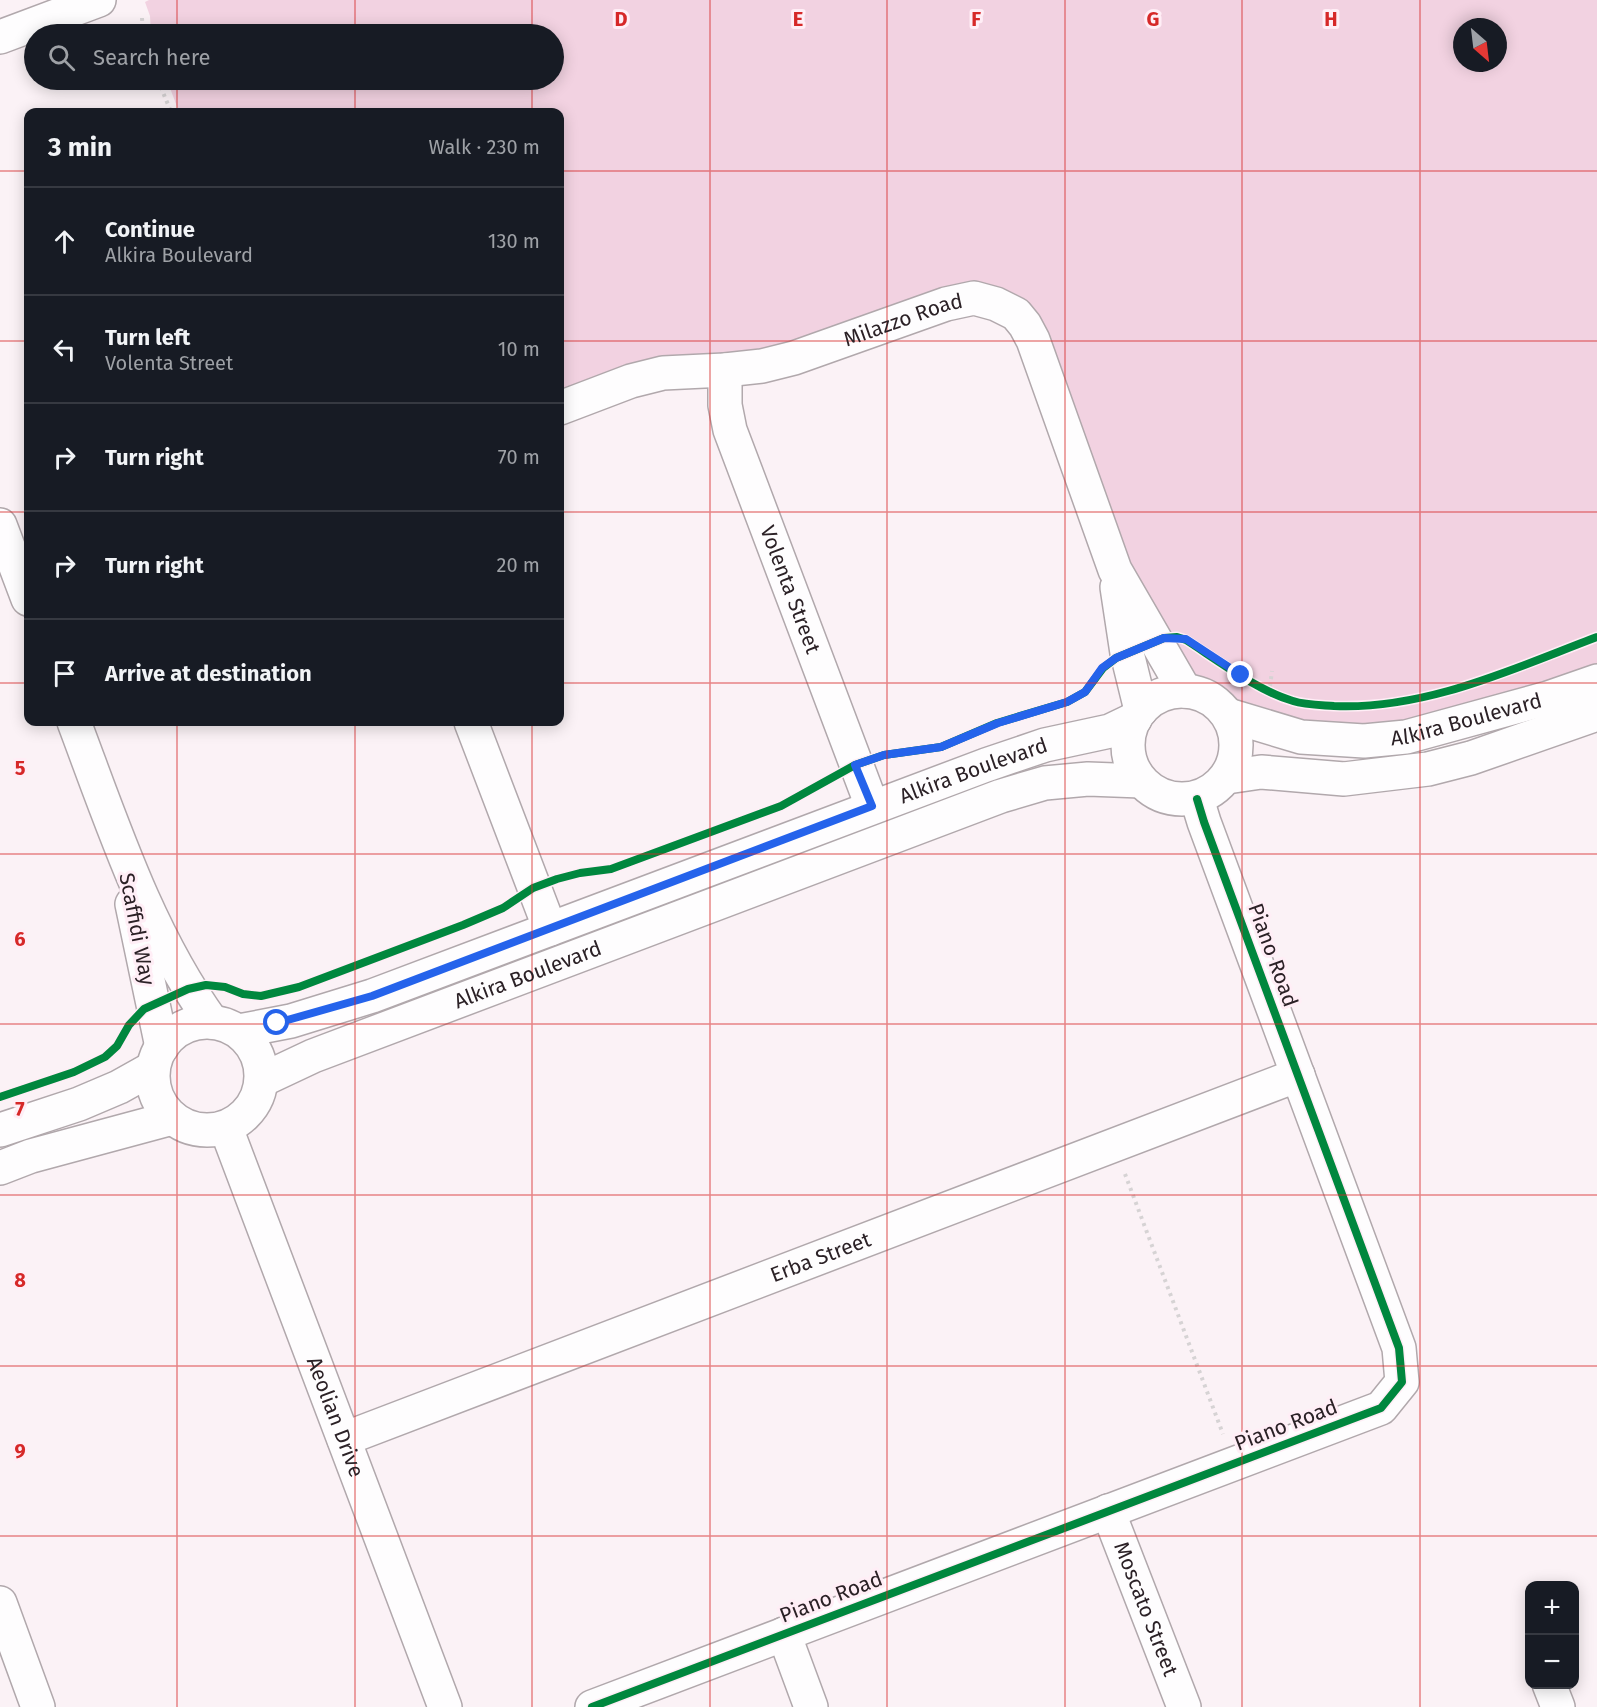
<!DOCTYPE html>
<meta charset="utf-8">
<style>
:root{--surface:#171b24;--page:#20242c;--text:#f1f3f6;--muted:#9ea1a6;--line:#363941}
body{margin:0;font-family:"Fira Sans",sans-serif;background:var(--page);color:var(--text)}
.controls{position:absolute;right:18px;bottom:18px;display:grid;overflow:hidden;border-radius:12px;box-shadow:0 3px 15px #0003}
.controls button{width:54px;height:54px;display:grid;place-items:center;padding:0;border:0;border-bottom:2px solid var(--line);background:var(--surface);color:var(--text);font:30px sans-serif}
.compass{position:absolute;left:1453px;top:18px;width:54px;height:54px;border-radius:50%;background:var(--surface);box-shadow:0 3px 15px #0003;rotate:152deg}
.stop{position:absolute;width:18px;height:18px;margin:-14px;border:4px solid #2563eb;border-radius:50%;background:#fff}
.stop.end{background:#2563eb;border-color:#fff;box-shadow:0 2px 6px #0008}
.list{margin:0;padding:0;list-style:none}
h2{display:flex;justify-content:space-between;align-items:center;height:78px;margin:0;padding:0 24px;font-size:26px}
h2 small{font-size:20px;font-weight:400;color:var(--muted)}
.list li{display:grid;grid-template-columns:39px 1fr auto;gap:18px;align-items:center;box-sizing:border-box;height:108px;padding:0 24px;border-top:2px solid var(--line)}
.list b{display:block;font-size:22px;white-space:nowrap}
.list p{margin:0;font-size:20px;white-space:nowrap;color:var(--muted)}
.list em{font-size:20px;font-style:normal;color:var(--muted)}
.icon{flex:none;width:33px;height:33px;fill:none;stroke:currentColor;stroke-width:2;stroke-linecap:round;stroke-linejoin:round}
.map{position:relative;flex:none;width:1597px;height:1707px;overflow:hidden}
.search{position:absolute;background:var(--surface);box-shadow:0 3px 15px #0003;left:24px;top:24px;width:540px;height:66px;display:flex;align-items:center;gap:15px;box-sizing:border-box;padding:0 21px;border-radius:33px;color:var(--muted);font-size:22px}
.panel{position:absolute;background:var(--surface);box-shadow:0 3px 15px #0003;left:24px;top:108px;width:540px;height:618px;border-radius:12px}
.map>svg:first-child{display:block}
</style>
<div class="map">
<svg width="1597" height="1707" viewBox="0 0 1597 1707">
<rect width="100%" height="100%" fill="#fbf2f6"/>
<path fill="#f2d2e1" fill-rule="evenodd" d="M 149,0 L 1597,0 L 1597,674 L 1362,736 L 1232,709 L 1203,688 L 1190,686 L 1151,623 L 1020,304 L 560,394 L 560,112 L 179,112 L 167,80 L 554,80 L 554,34 L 151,34 L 150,16 L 145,2 ZM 1462,27 L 1498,27 L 1498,63 L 1462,63 Z"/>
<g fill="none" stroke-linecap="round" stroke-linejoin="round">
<g stroke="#b1a8ac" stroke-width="36">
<g id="minor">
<path d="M 0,37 L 99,0"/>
<path id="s1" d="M 725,370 L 725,405 L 730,430 L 872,806"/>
<path id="s2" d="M 560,408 L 631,381 L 663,373 L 725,370 L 762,366 L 794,358 L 946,304 L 974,298 L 996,304 L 1016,314 L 1025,325 L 1033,340 L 1115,570 L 1185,691"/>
<path d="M 0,525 L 28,599"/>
<path d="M 1117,587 L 1127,653 L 1141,710"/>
<circle cx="1182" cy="745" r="54"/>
<path id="s3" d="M 1228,715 L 1301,737 L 1364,741 L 1406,737 L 1548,698 L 1597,681"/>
<path d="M 74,722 C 112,823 148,934 212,1022"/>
<path d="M 471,722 L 550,929"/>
<path d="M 1227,777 L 1261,772 L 1344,779 L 1428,769 L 1471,758 L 1597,714"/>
<path d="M 132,904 L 162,1047"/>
<circle cx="207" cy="1076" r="54"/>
<path id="s4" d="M 239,1031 L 291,1021 L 372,996 L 986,765 L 1045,745 L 1110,731 L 1135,719"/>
<path id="s5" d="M 262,1080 L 313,1056 L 1001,796 L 1045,783 L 1088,779 L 1141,781"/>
<path id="s6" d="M 226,1128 L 445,1707"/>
<path d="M 0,1130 L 79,1104 L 119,1087 L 153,1068"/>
<path d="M 0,1168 L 31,1156 L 172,1118"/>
<path id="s7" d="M 344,1439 L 1298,1075"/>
<path id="s8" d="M 1108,1511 L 1184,1707"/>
<path d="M 0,1603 L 38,1707"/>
<path d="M 784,1634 L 811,1707"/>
<path d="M 1549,1684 L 1558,1707"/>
<path d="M 592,1707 L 1381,1408 L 1402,1382 L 1399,1348 L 1204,822 L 1197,799"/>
</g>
</g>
<path stroke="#d6d3d4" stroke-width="4" stroke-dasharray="3 4.5" stroke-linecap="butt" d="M 142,18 L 143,34
M 158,80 L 171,112
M 1269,694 L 1272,671
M 1125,1174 L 1223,1434"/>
<use href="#minor" stroke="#fefdfe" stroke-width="33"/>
<g stroke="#ffeef6" stroke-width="11">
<path id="cycleway" d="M 0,1097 L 74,1072 L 105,1057 L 117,1046 L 129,1025 L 144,1009 L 188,989 L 206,985 L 225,987 L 243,994 L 261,996 L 299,987 L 463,925 L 503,908 L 533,888 L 557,879 L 580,873 L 611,869 L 781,806 L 855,765 L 884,755 L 941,747 L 997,723 L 1067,702 L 1085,692 L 1103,668 L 1116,658 L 1164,638 L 1177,637 L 1186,640 C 1217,660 1258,691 1293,701 C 1305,705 1321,705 1334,706 C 1426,710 1512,669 1597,637
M 592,1707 L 1381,1408 L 1402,1382 L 1399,1348 L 1204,822 L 1197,799"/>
</g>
<use href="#cycleway" stroke="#00873e" stroke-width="8"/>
</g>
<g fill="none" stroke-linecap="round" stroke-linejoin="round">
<path stroke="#2563eb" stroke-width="8" d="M 277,1023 L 372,996 L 872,806 L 855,765 L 884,755 L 941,747 L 998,723 L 1067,702 L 1085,692 L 1102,668 L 1116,658 L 1164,638 L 1186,639 L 1241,675"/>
</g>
<path fill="none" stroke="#d62828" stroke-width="1.5" stroke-opacity="0.55" d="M 177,0 L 177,34M 355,0 L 355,34M 532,0 L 532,34M 710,0 L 710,1707M 887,0 L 887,1707M 1065,0 L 1065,1707M 1242,0 L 1242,1707M 1420,0 L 1420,1707M 177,80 L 177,112M 355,80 L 355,112M 532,80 L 532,112M 0,171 L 28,171M 560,171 L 1597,171M 0,341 L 28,341M 560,341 L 1597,341M 0,512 L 28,512M 560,512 L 1597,512M 0,683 L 28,683M 560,683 L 1597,683M 177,722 L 177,1707M 355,722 L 355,1707M 532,722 L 532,1707M 0,854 L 1597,854M 0,1024 L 1597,1024M 0,1195 L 1597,1195M 0,1366 L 1597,1366M 0,1536 L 1597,1536"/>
<g text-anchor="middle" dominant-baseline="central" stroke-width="6" stroke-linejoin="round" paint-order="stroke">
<g font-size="21" fill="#2b2126" stroke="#ffeef6">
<text stroke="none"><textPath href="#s2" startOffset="357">Milazzo Road</textPath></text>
<text stroke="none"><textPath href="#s1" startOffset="231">Volenta Street</textPath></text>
<text stroke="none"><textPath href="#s3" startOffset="244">Alkira Boulevard</textPath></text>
<text stroke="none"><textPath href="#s4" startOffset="780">Alkira Boulevard</textPath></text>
<text transform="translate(137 929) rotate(79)">Scaffidi Way</text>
<text transform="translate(1273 955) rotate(70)">Piano Road</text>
<text stroke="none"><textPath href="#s5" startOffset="286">Alkira Boulevard</textPath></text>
<text stroke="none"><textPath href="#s7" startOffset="510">Erba Street</textPath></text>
<text stroke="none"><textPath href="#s6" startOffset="309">Aeolian Drive</textPath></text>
<text transform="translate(1286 1425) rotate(-21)">Piano Road</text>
<text transform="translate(831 1597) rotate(-21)">Piano Road</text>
<text stroke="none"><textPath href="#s8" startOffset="105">Moscato Street</textPath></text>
</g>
</g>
<g font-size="20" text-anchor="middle" font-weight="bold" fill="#d62828" stroke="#ffeef6" stroke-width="6" stroke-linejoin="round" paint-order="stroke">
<text x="621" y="26">D</text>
<text x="798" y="26">E</text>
<text x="976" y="26">F</text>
<text x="1153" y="26">G</text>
<text x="1331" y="26">H</text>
<text x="20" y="775">5</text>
<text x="20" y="946">6</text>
<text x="20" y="1116">7</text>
<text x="20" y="1287">8</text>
<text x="20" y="1458">9</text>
</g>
</svg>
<div class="controls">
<button>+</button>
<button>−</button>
</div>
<svg class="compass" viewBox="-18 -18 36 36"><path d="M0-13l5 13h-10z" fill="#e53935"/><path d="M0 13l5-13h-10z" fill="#9ea1a6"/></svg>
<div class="stop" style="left:277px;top:1023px"></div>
<div class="stop end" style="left:1241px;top:675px"></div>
<div class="search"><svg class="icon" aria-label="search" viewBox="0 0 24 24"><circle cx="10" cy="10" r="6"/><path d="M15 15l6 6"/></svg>Search here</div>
<section class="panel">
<h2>3 min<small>Walk · 230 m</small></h2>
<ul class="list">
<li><svg class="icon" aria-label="ahead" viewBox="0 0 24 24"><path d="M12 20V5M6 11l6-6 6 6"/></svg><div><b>Continue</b><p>Alkira Boulevard</p></div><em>130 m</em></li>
<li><svg class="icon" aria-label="left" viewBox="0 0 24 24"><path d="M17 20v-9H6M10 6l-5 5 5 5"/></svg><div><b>Turn left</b><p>Volenta Street</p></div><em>10 m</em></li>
<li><svg class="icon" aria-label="right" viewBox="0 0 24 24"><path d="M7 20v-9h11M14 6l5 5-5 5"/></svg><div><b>Turn right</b></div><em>70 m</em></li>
<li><svg class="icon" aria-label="right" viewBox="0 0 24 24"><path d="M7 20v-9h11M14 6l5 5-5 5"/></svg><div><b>Turn right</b></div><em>20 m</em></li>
<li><svg class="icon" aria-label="arrive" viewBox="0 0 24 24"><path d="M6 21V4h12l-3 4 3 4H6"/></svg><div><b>Arrive at destination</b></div></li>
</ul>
</section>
</div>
